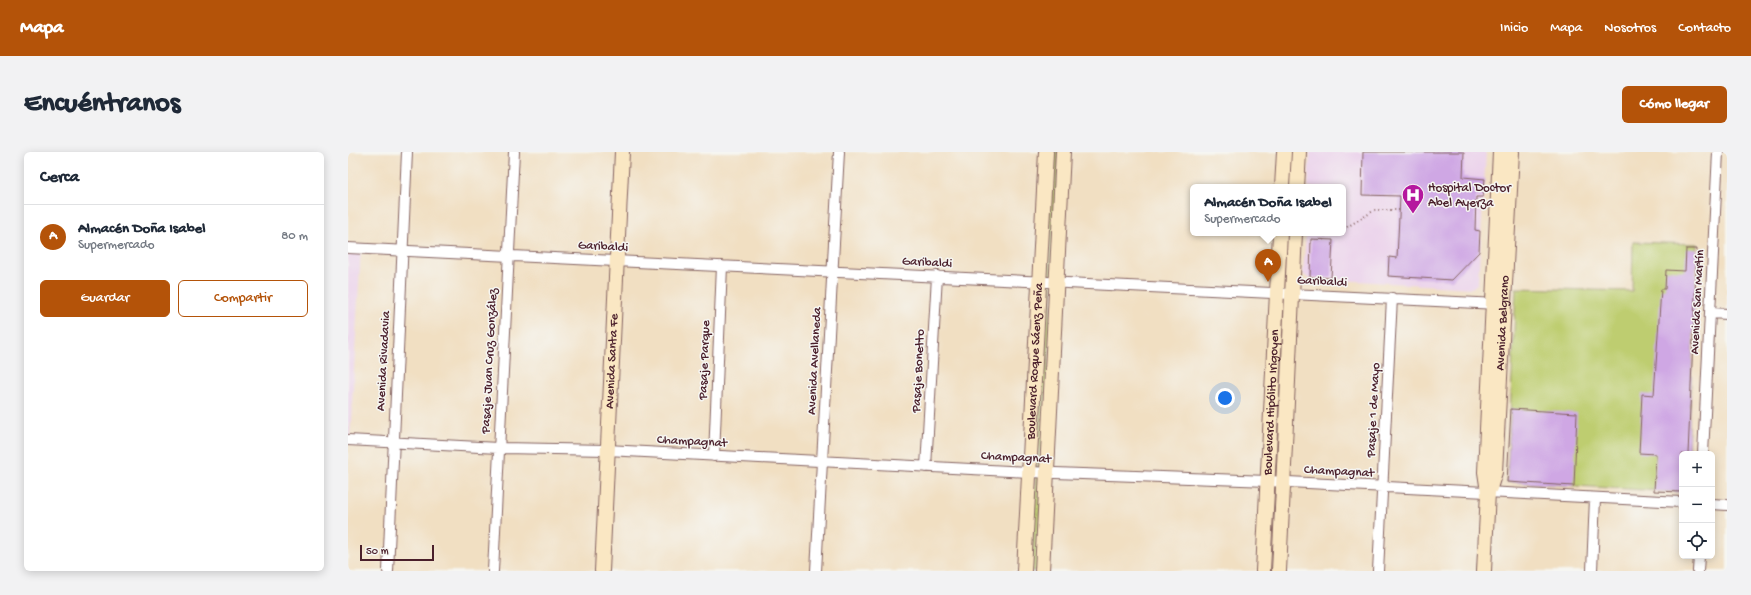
<!DOCTYPE html>
<html lang="es">
<meta charset="utf-8">
<style>
:root{--surface:#fff;--page:#f2f2f3;--text:#1f2937;--muted:#747a83;--line:#e0e1e3;--accent:#b45309}
body{margin:0;font-family:"Gochi Hand",sans-serif;background:var(--page);color:var(--text)}
.controls{position:absolute;right:12px;bottom:12px;display:grid;overflow:hidden;border-radius:6px;box-shadow:0 2px 10px #0003}
.controls button{width:36px;height:36px;display:grid;place-items:center;padding:0;border:0;border-bottom:1px solid var(--line);background:var(--surface);color:var(--text);font:20px sans-serif}
.scale{position:absolute;left:12px;bottom:10px;width:74px;box-sizing:border-box;padding-left:4px;border:2px solid #4a1f2b;border-top:0;font-size:11px;line-height:14px;white-space:nowrap;color:#4a1f2b;-webkit-text-stroke:3px #f6f6f2;paint-order:stroke}
.you{position:absolute;left:877px;top:246px;width:14px;height:14px;margin:-10px;border:3px solid #fff;border-radius:50%;background:#1a73e8;box-shadow:0 0 0 6px #1a73e833}
.badge{display:grid;place-items:center;width:26px;height:26px;border-radius:50%;background:var(--accent);color:#fff;font-size:13px;font-weight:700}
.pin{position:absolute;translate:-50% -33px;filter:drop-shadow(0 1px 2px #0008)}
.pin::after{content:'';position:absolute;top:21px;width:14px;height:12px;background:inherit;clip-path:polygon(0 0,100% 0,50% 100%)}
.popup{position:absolute;left:842px;top:32px;width:156px;height:52px;box-sizing:border-box;display:grid;place-content:center;border-radius:6px;background:var(--surface);filter:drop-shadow(0 1px 3px #0005);font-size:13px;white-space:nowrap;color:var(--muted)}
.popup b{font-size:15px;color:var(--text)}
.popup::after{content:'';position:absolute;left:50%;top:100%;margin-left:-8px;border:8px solid transparent;border-top-color:var(--surface)}
.list{margin:0;padding:0;list-style:none}
h2{display:flex;justify-content:space-between;align-items:center;height:52px;margin:0;padding:0 16px;font-size:17px}
h2 small{font-size:13px;font-weight:400;color:var(--muted)}
.list li{display:grid;grid-template-columns:26px 1fr auto;gap:12px;align-items:center;box-sizing:border-box;height:64px;padding:0 16px;border-top:1px solid var(--line)}
.list b{display:block;font-size:15px;white-space:nowrap}
.list p{margin:0;font-size:13px;white-space:nowrap;color:var(--muted)}
.list em{font-size:13px;font-style:normal;color:var(--muted)}
.actions{display:flex;gap:8px;padding:12px 16px}
.actions a{flex:1;padding:9px 0;border:1px solid var(--accent);border-radius:6px;text-align:center;font-size:14px;color:var(--accent)}
.actions .main{background:var(--accent);color:#fff}
.icon{flex:none;width:22px;height:22px;fill:none;stroke:currentColor;stroke-width:2;stroke-linecap:round;stroke-linejoin:round}
.map{position:relative;flex:none;width:1379px;height:419px;overflow:hidden;border-radius:6px}
header{display:flex;align-items:center;gap:24px;box-sizing:border-box;height:56px;padding:0 20px;background:var(--accent);color:#fff}
header strong{font-size:19px}
nav{display:flex;gap:22px;margin-inline-start:auto;font-size:14px}
.intro{display:flex;align-items:center;justify-content:space-between;box-sizing:border-box;height:96px;padding:0 24px}
h1{margin:0;font-size:28px}
.button{padding:10px 18px;border-radius:6px;background:var(--accent);color:#fff;font-size:14px;font-weight:700}
main{display:flex;gap:24px;padding:0 24px}
aside{flex:1;background:var(--surface);border-radius:6px;box-shadow:0 2px 10px #0003}
.map>svg:first-child{display:block}
</style>
<header>
<strong>Mapa</strong>
<nav><a>Inicio</a><a>Mapa</a><a>Nosotros</a><a>Contacto</a></nav>
</header>
<div class="intro"><h1>Encuéntranos</h1><a class="button">Cómo llegar</a></div>
<main>
<aside>
<h2>Cerca<small></small></h2>
<ul class="list">
<li><span class="badge">A</span><div><b>Almacén Doña Isabel</b><p>Supermercado</p></div><em>80 m</em></li>
</ul>
<div class="actions"><a class="main">Guardar</a><a>Compartir</a></div>
</aside>
<div class="map">
<svg width="1379" height="419" viewBox="0 0 1379 419">
<rect width="100%" height="100%" fill="#f6f6f2"/>
<filter id="ink" filterUnits="userSpaceOnUse"><feTurbulence type="fractalNoise" baseFrequency=".025" numOctaves="2"/><feDisplacementMap in="SourceGraphic" scale="8" xChannelSelector="R" yChannelSelector="G"/><feConvolveMatrix kernelMatrix="1 2 1 2 8 2 1 2 1" color-interpolation-filters="sRGB"/></filter>
<filter id="wash" filterUnits="userSpaceOnUse"><feTurbulence type="fractalNoise" baseFrequency=".012" numOctaves="4" result="noise"/><feDisplacementMap in="SourceGraphic" scale="16" xChannelSelector="R" yChannelSelector="G"/><feGaussianBlur stdDeviation="0.9" result="paint"/><feColorMatrix in="noise" values="0 0 0 0 0 0 0 0 0 0 0 0 0 0 0 0 0 1.4 0 .05"/><feComposite in="paint" operator="in"/></filter>
<g filter="url(#wash)">
<rect width="100%" height="100%" fill="#f1dfc2"/>
<path fill="#ebd1eb" d="M 962,0 L 1138,0 L 1130,131 L 1124,136 L 960,126 L 955,122 L 958,81 L 995,81 L 995,35 L 960,35 Z
M 0,96 L 13,96 L 2,286 L 0,286 Z"/>
<path fill="#becd70" stroke="#84764e" d="M 703,0 L 711,0 L 690,419 L 683,419 Z
M 1285,90 L 1349,92 L 1340,302 L 1334,302 L 1334,338 L 1331,340 L 1159,330 L 1168,136 L 1284,139 Z"/>
<g id="blocks">
<path fill="#cfa7e4" d="M 1015,0 L 1116,0 L 1115,25 L 1137,27 L 1135,45 L 1128,45 L 1127,78 L 1132,79 L 1131,100 L 1104,128 L 1040,124 L 1041,105 L 1049,106 L 1052,44 L 1014,43 Z
M 963,87 L 985,88 L 983,126 L 962,125 Z
M 1338,97 L 1349,97 L 1340,302 L 1334,302 L 1334,340 L 1306,339 L 1308,302 L 1291,301 L 1294,242 L 1306,243 L 1313,137 L 1317,137 L 1318,118 L 1337,119 Z
M 1163,257 L 1229,261 L 1226,334 L 1159,330 Z"/>
</g>
</g>
<g filter="url(#ink)">
<use href="#blocks" fill-opacity="0" stroke="#846260" stroke-width="1"/>
<g fill="none" stroke-linecap="round" stroke-linejoin="round">
<g stroke="#846260" stroke-width="12">
<path id="street" d="M 0,96 L 1150,152
M 1363,161 L 1379,162
M 0,288 L 150,296 L 259,298 L 681,320 L 920,329 L 1334,350
M 1355,302 L 1370,0
M 366,304 L 374,114
M 578,315 L 589,124
M 1364,352 L 1379,353
M 40,419 L 59,0
M 145,419 L 166,0
M 468,419 L 491,0
M 1030,419 L 1044,146
M 1244,419 L 1247,346
M 1350,419 L 1351,404"/>
</g>
<g stroke="#846260" stroke-width="16">
<g id="secondary">
<path d="M 934,35 L 936,0"/>
<path d="M 949,35 L 951,0"/>
<path id="s1" d="M 1142,336 L 1147,320 L 1164,0"/>
<path id="s2" d="M 254,419 L 274,0"/>
<path id="s3" d="M 676,419 L 698,0"/>
<path d="M 694,419 L 715,0"/>
<path id="s4" d="M 915,419 L 932,81"/>
<path d="M 931,419 L 947,81"/>
<path d="M 1136,419 L 1140,340 L 1137,320 L 1152,0"/>
</g>
</g>
<path stroke="#846260" stroke-width="2" stroke-dasharray="1 3" stroke-linecap="butt" d="M 995,75 L 999,75 L 1027,58 L 1052,58
M 975,88 L 978,81"/>
<use href="#street" stroke="#fff" stroke-width="10"/>
<use href="#secondary" stroke="#fae7c3" stroke-width="14"/>
</g>
</g>
<defs>
<g id="hospital-pin" transform="scale(1.15)"><path d="M0 17L-7.5 6A9.5 9.5 0 1 1 7.5 6Z" fill="#b5179e" stroke="#f6f6f2"/><path d="M-5-5h3v3.5h4V-5h3V5h-3V1.5h-4V5h-3Z" fill="#fff"/></g>
</defs>
<g fill-rule="evenodd">
<use href="#hospital-pin" x="1065" y="43"/>
</g>
<g text-anchor="middle" dominant-baseline="central" stroke-width="3" stroke-linejoin="round" paint-order="stroke">
<g font-size="13" fill="#4a1f2b" stroke="#f6f6f2" text-anchor="start">
<text x="1080" y="36">Hospital Doctor<tspan x="1080" dy="15">Abel Ayerza</tspan></text>
</g>
<g font-size="13" fill="#4a1f2b" stroke="#f6f6f2">
<text transform="translate(255 95) rotate(3)">Garibaldi</text>
<text transform="translate(579 111) rotate(3)">Garibaldi</text>
<text transform="translate(974 130) rotate(3)">Garibaldi</text>
<text transform="translate(1350 150) rotate(-87)">Avenida San Martín</text>
<text stroke="none"><textPath href="#s1" startOffset="166">Avenida Belgrano</textPath></text>
<text transform="translate(357 208) rotate(-88)">Pasaje Parque</text>
<text transform="translate(36 209) rotate(-87)">Avenida Rivadavia</text>
<text transform="translate(142 209) rotate(-87)">Pasaje Juan Cruz González</text>
<text stroke="none"><textPath href="#s2" startOffset="210">Avenida Santa Fe</textPath></text>
<text transform="translate(467 209) rotate(-87)">Avenida Avellaneda</text>
<text stroke="none"><textPath href="#s3" startOffset="210">Boulevard Roque Sáenz Peña</textPath></text>
<text transform="translate(571 219) rotate(-87)">Pasaje Bonetto</text>
<text stroke="none"><textPath href="#s4" startOffset="169">Boulevard Hipólito Irigoyen</textPath></text>
<text transform="translate(1026 258) rotate(-87)">Pasaje 1 de Mayo</text>
<text transform="translate(344 290) rotate(3)">Champagnat</text>
<text transform="translate(668 306) rotate(3)">Champagnat</text>
<text transform="translate(991 320) rotate(3)">Champagnat</text>
</g>
</g>
</svg>
<div class="controls">
<button>+</button>
<button>−</button>
<button><svg class="icon" aria-label="locate" viewBox="0 0 24 24"><circle cx="12" cy="12" r="6"/><path d="M12 2v4M12 18v4M2 12h4M18 12h4"/></svg></button>
</div>
<div class="scale">50 m</div>
<div class="you"></div>
<div class="pin badge" style="left:920px;top:130px">A</div>
<div class="popup"><b>Almacén Doña Isabel</b>Supermercado</div>
</div>
</main>
